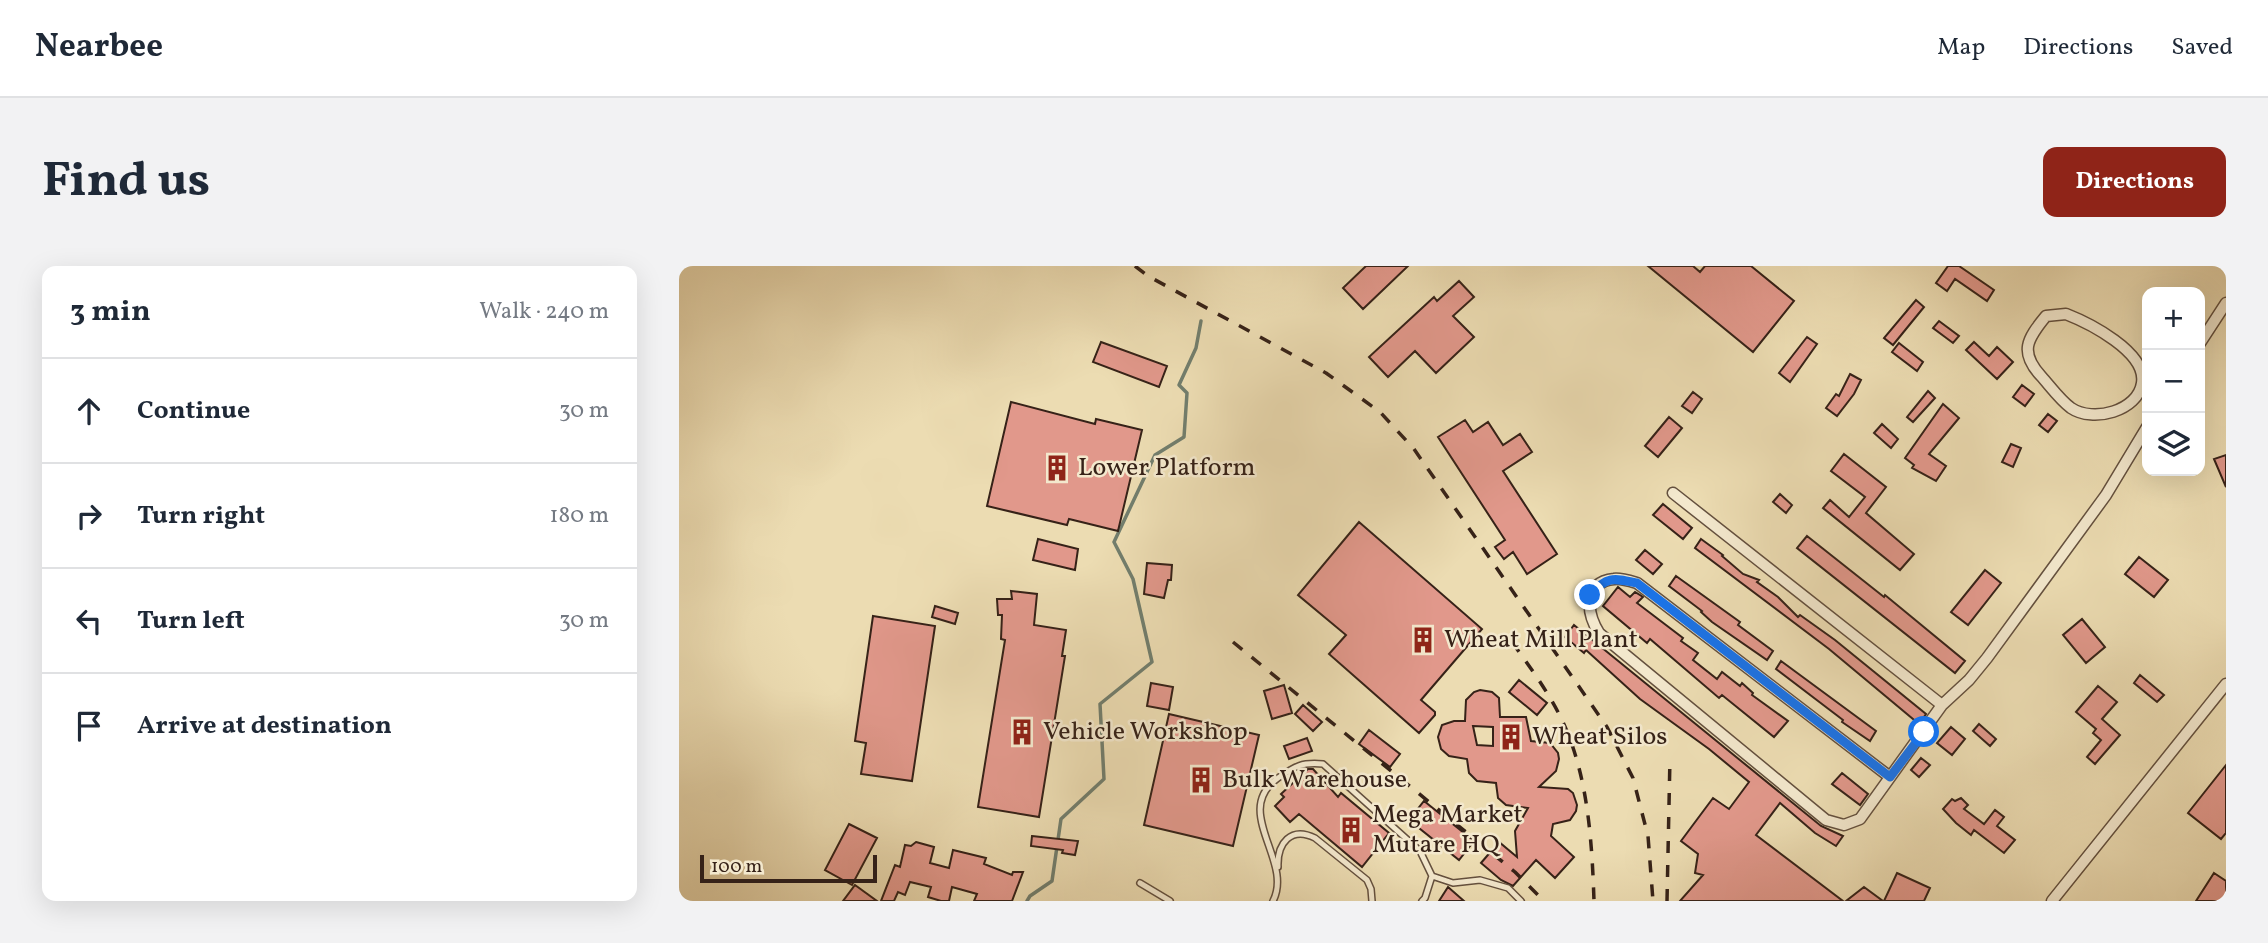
<!DOCTYPE html>
<meta charset="utf-8">
<style>
:root{--surface:#fff;--page:#f2f2f3;--text:#1f2937;--muted:#747a83;--line:#e0e1e3;--accent:#8f2418}
body{margin:0;font-family:Vollkorn,serif;background:var(--page);color:var(--text)}
.controls{position:absolute;right:21px;top:21px;display:grid;overflow:hidden;border-radius:14px;box-shadow:0 7px 28px #0002}
.controls button{width:63px;height:63px;display:grid;place-items:center;padding:0;border:0;border-bottom:2px solid var(--line);background:var(--surface);color:var(--text);font:35px sans-serif}
.scale{position:absolute;left:21px;bottom:18px;width:177px;box-sizing:border-box;padding-left:7px;border:4px solid #362218;border-top:0;font-size:19px;line-height:24px;white-space:nowrap;color:#362218;-webkit-text-stroke:5px #f3e8cd;paint-order:stroke}
.stop{position:absolute;width:21px;height:21px;margin:-16px;border:5px solid #1a73e8;border-radius:50%;background:#fff}
.stop.end{background:#1a73e8;border-color:#fff;box-shadow:0 2px 7px #0008}
.list{margin:0;padding:0;list-style:none}
h2{display:flex;justify-content:space-between;align-items:center;height:91px;margin:0;padding:0 28px;font-size:30px}
h2 small{font-size:23px;font-weight:400;color:var(--muted)}
.list li{display:grid;grid-template-columns:46px 1fr auto;gap:21px;align-items:center;box-sizing:border-box;height:105px;padding:0 28px;border-top:2px solid var(--line)}
.list b{display:block;font-size:26px;white-space:nowrap}
.list em{font-size:23px;font-style:normal;color:var(--muted)}
.icon{flex:none;width:38px;height:38px;fill:none;stroke:currentColor;stroke-width:2;stroke-linecap:round;stroke-linejoin:round}
.map{position:relative;flex:none;width:1547px;height:635px;overflow:hidden;border-radius:14px}
header{display:flex;align-items:center;gap:42px;box-sizing:border-box;height:98px;padding:0 35px;background:var(--surface);border-bottom:2px solid var(--line)}
header strong{font-size:33px}
nav{display:flex;gap:38px;margin-inline-start:auto;font-size:24px}
.intro{display:flex;align-items:center;justify-content:space-between;box-sizing:border-box;height:168px;padding:0 42px}
h1{margin:0;font-size:49px}
.button{padding:18px 32px;border-radius:14px;background:var(--accent);color:#fff;font-size:24px;font-weight:700}
main{display:flex;gap:42px;padding:0 42px}
aside{flex:1;background:var(--surface);border-radius:14px;box-shadow:0 7px 28px #0002}
.map>svg:first-child{display:block}
</style>
<header>
<strong>Nearbee</strong>
<nav><a>Map</a><a>Directions</a><a>Saved</a></nav>
</header>
<div class="intro"><h1>Find us</h1><a class="button">Directions</a></div>
<main>
<aside>
<h2>3 min<small>Walk · 240 m</small></h2>
<ul class="list">
<li><svg class="icon" aria-label="ahead" viewBox="0 0 24 24"><path d="M12 20V5M6 11l6-6 6 6"/></svg><div><b>Continue</b></div><em>30 m</em></li>
<li><svg class="icon" aria-label="right" viewBox="0 0 24 24"><path d="M7 20v-9h11M14 6l5 5-5 5"/></svg><div><b>Turn right</b></div><em>180 m</em></li>
<li><svg class="icon" aria-label="left" viewBox="0 0 24 24"><path d="M17 20v-9H6M10 6l-5 5 5 5"/></svg><div><b>Turn left</b></div><em>30 m</em></li>
<li><svg class="icon" aria-label="arrive" viewBox="0 0 24 24"><path d="M6 21V4h12l-3 4 3 4H6"/></svg><div><b>Arrive at destination</b></div></li>
</ul>
</aside>
<div class="map">
<svg width="1547" height="635" viewBox="0 0 1547 635">
<rect width="100%" height="100%" fill="#ecdcb2"/>
<filter id="stains"><feTurbulence type="fractalNoise" baseFrequency=".00286" numOctaves="4"/><feColorMatrix values="0 0 0 0 .2 0 0 0 0 .09 0 0 0 0 .02 0 0 0 .5 -.17"/></filter>
<radialGradient id="worn" r=".72"><stop offset=".6" stop-color="#630" stop-opacity="0"/><stop offset="1" stop-color="#630" stop-opacity=".3"/></radialGradient>
<g fill="none" stroke-linecap="round" stroke-linejoin="round">
<path stroke="#727e6d" stroke-width="3.5" d="M 348,635 L 351,630 L 373,615 L 382,553 L 425,513 L 421,438 L 473,396 L 454,313 L 435,276 L 476,189 L 505,171 L 508,127 L 500,119 L 517,82 L 522,55"/>
</g>
<path fill="#e1988b" stroke="#362218" stroke-width="2" fill-rule="evenodd" d="M 687,0 L 729,0 L 684,43 L 664,22 Z
M 969,0 L 1014,0 L 1021,6 L 1026,0 L 1072,0 L 1115,35 L 1074,86 Z
M 1269,0 L 1280,0 L 1315,24 L 1308,35 L 1276,13 L 1268,25 L 1257,17 Z
M 780,15 L 795,31 L 774,50 L 795,71 L 757,107 L 736,85 L 709,111 L 690,91 L 755,31 L 758,35 Z
M 1237,34 L 1245,41 L 1214,79 L 1205,72 Z
M 1260,55 L 1280,70 L 1274,77 L 1254,62 Z
M 1128,71 L 1138,78 L 1111,116 L 1100,107 Z
M 422,76 L 488,100 L 480,121 L 414,96 Z
M 1295,76 L 1310,90 L 1318,81 L 1334,96 L 1318,113 L 1287,84 Z
M 1220,77 L 1244,96 L 1238,105 L 1213,86 Z
M 1171,108 L 1182,114 L 1175,128 L 1158,150 L 1147,142 L 1157,128 L 1160,130 Z
M 1343,119 L 1355,128 L 1346,140 L 1334,131 Z
M 1249,125 L 1256,132 L 1234,156 L 1228,151 Z
M 1014,126 L 1023,133 L 1013,147 L 1003,140 Z
M 332,136 L 416,158 L 417,153 L 463,164 L 439,265 L 390,253 L 388,259 L 308,240 Z
M 1264,138 L 1280,152 L 1250,188 L 1267,200 L 1257,215 L 1233,202 L 1235,199 L 1226,192 Z
M 1369,148 L 1378,155 L 1369,166 L 1360,159 Z
M 990,151 L 1003,162 L 979,191 L 966,180 Z
M 786,154 L 794,166 L 809,156 L 824,179 L 841,168 L 853,186 L 824,205 L 878,288 L 848,308 L 834,286 L 825,293 L 816,281 L 826,274 L 759,171 Z
M 1203,158 L 1219,173 L 1212,182 L 1195,167 Z
M 1332,178 L 1342,182 L 1334,201 L 1323,196 Z
M 1165,188 L 1207,221 L 1187,247 L 1235,288 L 1221,304 L 1144,242 L 1151,234 L 1170,251 L 1186,231 L 1152,205 Z
M 1547,189 L 1547,221 L 1535,193 Z
M 1101,228 L 1113,239 L 1107,247 L 1094,236 Z
M 984,238 L 1013,262 L 1004,273 L 974,249 Z
M 680,256 L 803,363 L 742,434 L 756,446 L 756,449 L 740,467 L 650,388 L 667,369 L 619,329 Z
M 1128,270 L 1205,331 L 1206,329 L 1286,395 L 1276,407 L 1118,282 Z
M 359,273 L 399,283 L 396,304 L 354,294 Z
M 1022,273 L 1044,289 L 1043,290 L 1064,308 L 1080,314 L 1078,316 L 1099,331 L 1119,351 L 1121,349 L 1156,374 L 1247,448 L 1240,458 L 1150,383 L 1016,282 Z
M 966,284 L 983,298 L 974,308 L 957,294 Z
M 1460,291 L 1489,314 L 1475,331 L 1446,308 Z
M 468,297 L 493,299 L 492,314 L 489,314 L 485,332 L 465,328 Z
M 1306,304 L 1322,317 L 1289,359 L 1272,346 Z
M 997,310 L 1061,356 L 1059,359 L 1094,385 L 1088,394 L 1033,356 L 1022,346 L 1023,345 L 990,320 Z
M 939,321 L 951,331 L 956,326 L 964,331 L 958,337 L 1004,372 L 1002,375 L 1019,387 L 1014,394 L 1038,413 L 1043,406 L 1061,420 L 1063,417 L 1074,427 L 1073,429 L 1109,455 L 1095,471 L 1043,429 L 1040,432 L 971,373 L 968,377 L 924,340 Z
M 332,325 L 358,328 L 355,359 L 387,364 L 383,390 L 386,390 L 360,551 L 299,541 L 326,374 L 322,373 L 323,349 L 319,349 L 318,333 L 333,333 Z
M 256,340 L 279,347 L 276,358 L 253,351 Z
M 194,350 L 256,360 L 233,515 L 182,508 L 187,477 L 176,475 Z
M 1403,353 L 1426,381 L 1407,397 L 1384,369 Z
M 895,359 L 1142,560 L 1164,570 L 1157,580 L 1136,567 L 1101,537 L 1077,569 L 1164,635 L 1001,635 L 1024,609 L 1016,607 L 1019,588 L 1002,575 L 1034,532 L 1050,543 L 1070,516 L 1030,483 L 961,433 L 907,384 L 905,387 L 886,371 Z
M 1102,395 L 1197,465 L 1191,475 L 1163,456 L 1164,454 L 1097,403 Z
M 1461,409 L 1485,429 L 1478,436 L 1455,417 Z
M 840,414 L 868,437 L 858,449 L 830,426 Z
M 472,417 L 494,421 L 490,444 L 468,440 Z
M 605,419 L 613,447 L 593,453 L 585,425 Z
M 1419,420 L 1438,436 L 1423,453 L 1441,469 L 1416,498 L 1408,491 L 1422,474 L 1414,467 L 1417,463 L 1397,446 Z
M 801,424 L 813,426 L 820,432 L 821,451 L 847,451 L 852,475 L 871,477 L 879,487 L 880,493 L 877,505 L 860,521 L 889,523 L 894,527 L 898,539 L 897,545 L 891,554 L 874,558 L 872,570 L 895,591 L 876,612 L 857,594 L 834,620 L 822,614 L 802,597 L 820,576 L 838,591 L 836,565 L 849,542 L 827,539 L 819,532 L 817,517 L 798,515 L 790,507 L 788,493 L 770,490 L 762,483 L 759,471 L 763,459 L 775,455 L 786,455 L 787,434 L 795,426 ZM 794,460 L 814,461 L 814,480 L 798,479 Z
M 624,439 L 643,456 L 634,465 L 616,448 Z
M 490,448 L 580,469 L 554,580 L 465,559 Z
M 1300,458 L 1317,473 L 1311,480 L 1294,465 Z
M 1272,461 L 1286,473 L 1273,489 L 1258,477 Z
M 690,464 L 721,488 L 711,501 L 680,478 Z
M 628,472 L 633,485 L 610,493 L 605,480 Z
M 1242,492 L 1251,499 L 1240,511 L 1232,504 Z
M 1547,499 L 1547,567 L 1542,573 L 1509,547 Z
M 629,503 L 634,503 L 659,531 L 662,527 L 710,567 L 683,601 L 620,548 L 611,556 L 596,540 L 605,531 L 602,528 Z
M 1163,507 L 1189,528 L 1181,539 L 1153,518 Z
M 1282,532 L 1289,539 L 1285,543 L 1305,558 L 1316,544 L 1325,551 L 1318,560 L 1336,574 L 1325,587 L 1295,564 L 1292,569 L 1277,557 L 1264,543 L 1273,533 L 1276,535 Z
M 745,535 L 795,575 L 780,594 L 730,554 Z
M 170,558 L 198,572 L 173,619 L 146,604 Z
M 353,570 L 399,575 L 396,589 L 383,587 L 384,584 L 352,580 Z
M 237,576 L 255,581 L 251,597 L 270,602 L 274,584 L 307,592 L 305,598 L 333,609 L 334,606 L 344,606 L 333,635 L 295,635 L 298,628 L 273,621 L 270,635 L 262,635 L 249,631 L 252,621 L 231,616 L 226,629 L 219,626 L 215,635 L 202,635 L 216,599 L 221,601 L 226,579 L 232,580 Z
M 1218,607 L 1251,622 L 1245,635 L 1205,635 Z
M 1535,607 L 1547,615 L 1547,635 L 1517,635 Z
M 176,619 L 198,635 L 164,635 Z
M 769,621 L 785,635 L 760,635 Z
M 1185,621 L 1204,635 L 1167,635 Z"/>
<g fill="none" stroke-linecap="round" stroke-linejoin="round">
<g stroke="#64503e" stroke-width="8">
<path id="service" d="M 599,601 C 598,577 612,560 636,572 L 688,614 L 692,623 L 693,635
M 753,610 L 774,617 L 801,614 L 829,622 L 842,635
M 461,617 L 491,635
M 594,635 C 615,595 552,545 599,512 C 616,500 623,496 644,498 L 741,585 L 753,610 L 746,632 L 743,635"/>
</g>
<g stroke="#64503e" stroke-width="13">
<path id="minor" d="M 1387,48 C 1410,57 1468,86 1463,117 C 1459,145 1414,157 1392,142 C 1381,134 1371,120 1362,110 C 1340,86 1348,73 1367,50 Z
M 1521,77 L 1547,37
M 994,227 L 1263,439
M 1211,511 L 958,317 C 951,315 941,312 935,313 C 903,316 908,348 920,367 L 1147,554 L 1165,559 L 1181,553 L 1263,439 L 1290,414 L 1308,392 L 1427,229 L 1468,161
M 1373,635 L 1547,418"/>
</g>
<use href="#service" stroke="#f3e8cd" stroke-width="5"/>
<use href="#minor" stroke="#f3e8cd" stroke-width="10"/>
<path stroke="#362218" stroke-width="3.5" stroke-dasharray="12 12" stroke-linecap="butt" d="M 456,0 L 469,10 L 647,107 L 701,146 L 735,183 L 928,461 L 954,512 L 969,570 L 974,635
M 554,376 L 836,606 L 865,635
M 833,376 C 851,401 870,427 883,454 C 909,509 913,575 915,635
M 988,635 L 991,491"/>
</g>
<g fill="none" stroke-linecap="round" stroke-linejoin="round">
<path stroke="#1a73e8" stroke-width="9" d="M 911,329 C 928,310 934,312 958,317 L 1211,511 L 1245,466"/>
</g>
<defs>
<g id="building-bare" transform="scale(2.1)"><path d="M-4-6H4V6H1V3H-1V6H-4ZM-2.5-4.3h1.7v1.8h-1.7ZM.8-4.3h1.7v1.8H.8ZM-2.5-1h1.7V.8h-1.7ZM.8-1h1.7V.8H.8Z" fill="#8f2418" stroke="#f3e8cd" stroke-width="2.5" paint-order="stroke"/></g>
</defs>
<g fill-rule="evenodd">
<use href="#building-bare" x="378" y="202"/>
<use href="#building-bare" x="744" y="374"/>
<use href="#building-bare" x="343" y="466"/>
<use href="#building-bare" x="832" y="471"/>
<use href="#building-bare" x="522" y="514"/>
<use href="#building-bare" x="672" y="564"/>
</g>
<g text-anchor="middle" dominant-baseline="central" stroke-width="5" stroke-linejoin="round" paint-order="stroke">
<g font-size="26" fill="#362218" stroke="#f3e8cd" text-anchor="start">
<text x="399" y="202">Lower Platform</text>
<text x="765" y="374">Wheat Mill Plant</text>
<text x="364" y="466">Vehicle Workshop</text>
<text x="853" y="471">Wheat Silos</text>
<text x="543" y="514">Bulk Warehouse</text>
<text x="693" y="549">Mega Market<tspan x="693" dy="30">Mutare HQ</tspan></text>
</g>
</g>
<rect width="100%" height="100%" filter="url(#stains)"/>
<rect width="100%" height="100%" fill="url(#worn)"/>
</svg>
<div class="controls">
<button>+</button>
<button>−</button>
<button><svg class="icon" aria-label="layers" viewBox="0 0 24 24"><path d="M12 4l9 5-9 5-9-5zM3 14l9 5 9-5"/></svg></button>
</div>
<div class="scale">100 m</div>
<div class="stop" style="left:1245px;top:466px"></div>
<div class="stop end" style="left:911px;top:329px"></div>
</div>
</main>
